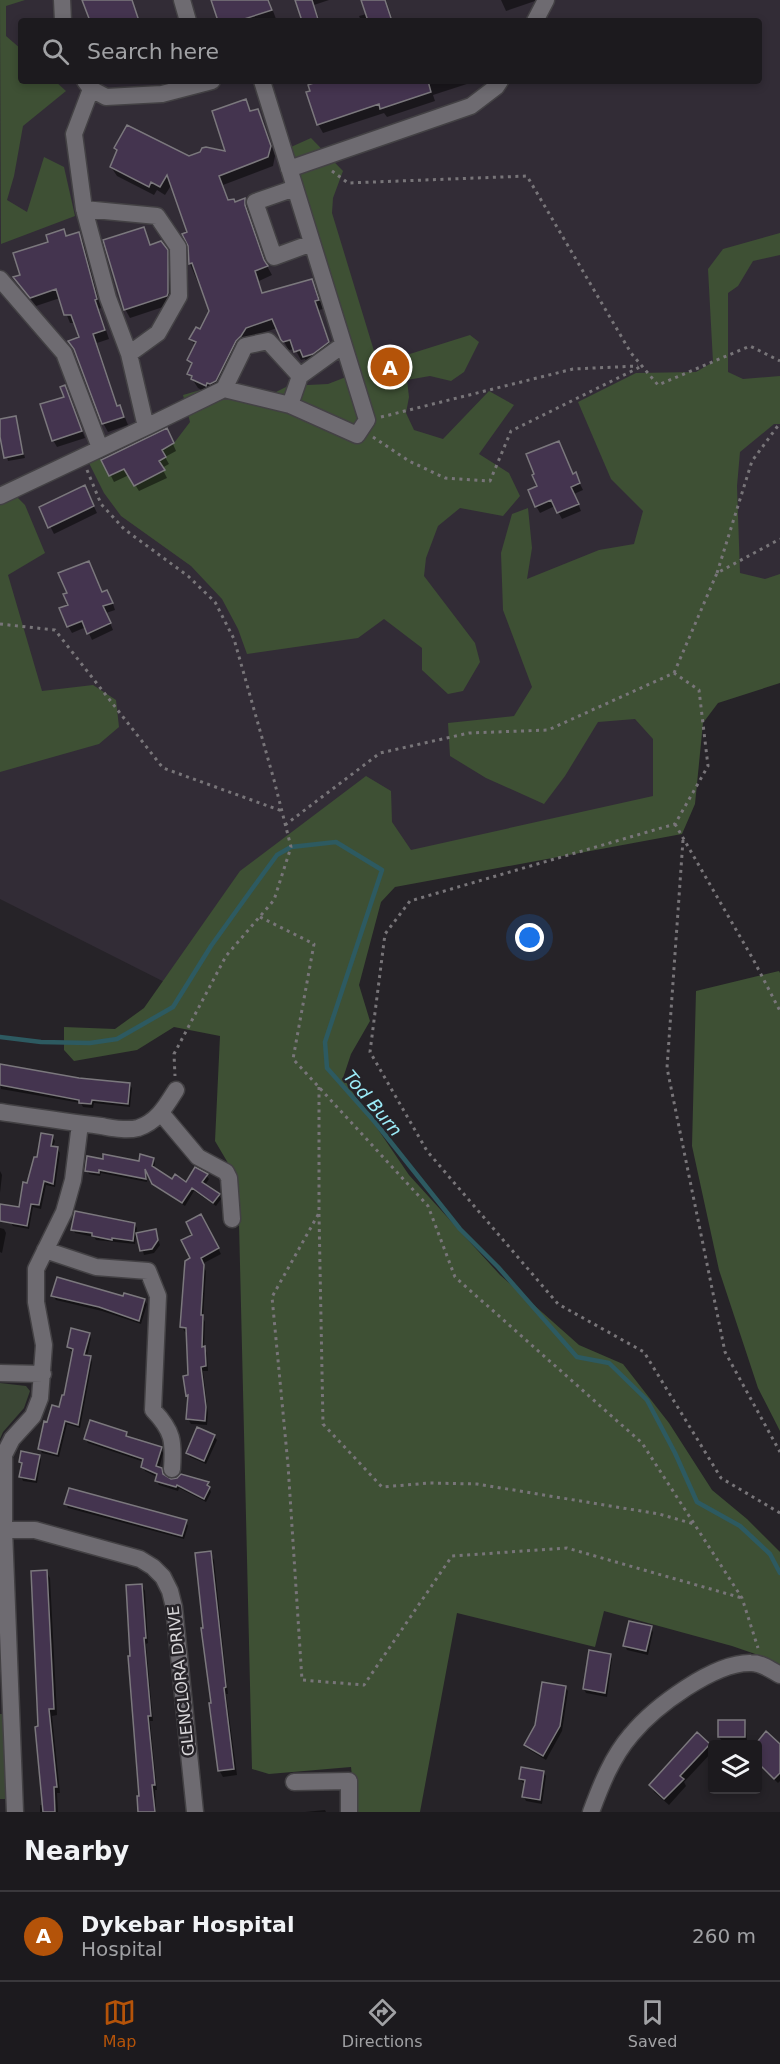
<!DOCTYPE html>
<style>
:root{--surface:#1c1a1e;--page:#29272b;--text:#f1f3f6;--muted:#a0a1a4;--line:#3a383c;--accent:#b45309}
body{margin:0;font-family:"DejaVu Sans",sans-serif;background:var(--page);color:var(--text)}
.controls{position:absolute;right:18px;bottom:18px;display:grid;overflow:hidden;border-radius:6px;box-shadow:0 3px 9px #0003}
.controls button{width:54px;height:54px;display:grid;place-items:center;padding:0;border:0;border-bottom:2px solid var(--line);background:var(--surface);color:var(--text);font:30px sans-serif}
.you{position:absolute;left:530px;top:938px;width:21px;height:21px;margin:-15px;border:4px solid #fff;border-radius:50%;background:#1a73e8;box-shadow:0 0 0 9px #1a73e833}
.badge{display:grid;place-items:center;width:39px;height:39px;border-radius:50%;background:var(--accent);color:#fff;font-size:20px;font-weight:700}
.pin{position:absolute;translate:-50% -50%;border:3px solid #fff;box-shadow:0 2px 6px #0006}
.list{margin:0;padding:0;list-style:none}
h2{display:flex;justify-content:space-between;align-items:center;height:78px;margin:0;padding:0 24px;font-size:26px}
h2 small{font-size:20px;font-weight:400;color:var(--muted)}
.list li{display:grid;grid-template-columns:39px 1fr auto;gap:18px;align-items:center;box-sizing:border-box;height:90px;padding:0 24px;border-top:2px solid var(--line)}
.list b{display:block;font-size:22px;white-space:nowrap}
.list p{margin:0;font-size:20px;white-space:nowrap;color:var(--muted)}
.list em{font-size:20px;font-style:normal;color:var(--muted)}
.icon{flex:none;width:33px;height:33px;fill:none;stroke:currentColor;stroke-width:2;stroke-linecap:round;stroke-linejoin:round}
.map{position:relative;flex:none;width:780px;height:1812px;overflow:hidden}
.search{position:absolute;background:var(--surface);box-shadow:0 3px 9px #0003;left:18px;right:18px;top:18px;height:66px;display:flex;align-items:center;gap:15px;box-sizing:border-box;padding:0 21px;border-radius:6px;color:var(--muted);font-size:22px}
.sheet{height:168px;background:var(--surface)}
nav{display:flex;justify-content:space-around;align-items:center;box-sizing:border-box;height:84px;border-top:2px solid var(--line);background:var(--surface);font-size:16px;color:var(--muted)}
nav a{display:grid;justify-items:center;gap:3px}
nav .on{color:var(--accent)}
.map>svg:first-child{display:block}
</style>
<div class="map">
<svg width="780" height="1812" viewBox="0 0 780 1812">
<rect width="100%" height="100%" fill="#262328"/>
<path fill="#322c36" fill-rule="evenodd" d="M 0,0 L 780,0 L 780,654 L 677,683 L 671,811 L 385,877 L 319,1060 L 0,899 ZM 21,21 L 759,21 L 759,81 L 21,81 Z"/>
<path fill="#3b4735" d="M 0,1383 L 26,1386 L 30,1391 L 24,1408 L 3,1432 L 0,1439 Z
M 0,1714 L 6,1714 L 8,1799 L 0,1799 Z"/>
<path fill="#3e5034" d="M 0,0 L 25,0 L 6,6 L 6,36 L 21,49 L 21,81 L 55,81 L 66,91 L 23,126 L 14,176 L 7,200 L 27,212 L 44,157 L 64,167 L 75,216 L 1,244 Z
M 311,138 L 343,171 L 333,198 L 332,213 L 378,364 L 470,335 L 479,342 L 464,372 L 451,381 L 430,376 L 407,380 L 409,397 L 406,413 L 414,430 L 443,439 L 489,391 L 514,405 L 479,454 L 509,473 L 520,496 L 503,516 L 460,508 L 438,526 L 426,558 L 424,576 L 475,643 L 480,662 L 463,691 L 448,694 L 422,670 L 422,648 L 384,619 L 358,638 L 247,654 L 238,629 L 222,599 L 191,566 L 121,516 L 104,493 L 88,461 L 100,456 L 109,476 L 124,469 L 134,485 L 165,470 L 159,461 L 166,457 L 162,450 L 174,443 L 190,422 L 183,395 L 218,385 L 272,394 L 288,386 L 328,384 L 346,377 L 291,147 Z
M 780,233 L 780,255 L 753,261 L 738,286 L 728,293 L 728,372 L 743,379 L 780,376 L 780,424 L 774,424 L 740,452 L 737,486 L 740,573 L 765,579 L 780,574 L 780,683 L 718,703 L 703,723 L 695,804 L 682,834 L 395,887 L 381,902 L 359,985 L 370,1021 L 351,1054 L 343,1078 L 409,1175 L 500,1275 L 579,1345 L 623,1364 L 669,1423 L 712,1490 L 747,1519 L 780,1552 L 780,1667 L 767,1658 L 732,1646 L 604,1611 L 595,1647 L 457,1613 L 420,1812 L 356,1812 L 351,1767 L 269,1774 L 252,1769 L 238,1180 L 215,1141 L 220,1036 L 174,1027 L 137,1050 L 74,1061 L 64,1050 L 64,1027 L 115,1029 L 144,1008 L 240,871 L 366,776 L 391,791 L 392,822 L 411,850 L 653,796 L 653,739 L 635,719 L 598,722 L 565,776 L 544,804 L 486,778 L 450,756 L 448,723 L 514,716 L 532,687 L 503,610 L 501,553 L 512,514 L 528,508 L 532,548 L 527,579 L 599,550 L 634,544 L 643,511 L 611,479 L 578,402 L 636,373 L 696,372 L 713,362 L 708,269 L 723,249 Z
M 15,495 L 25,505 L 45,553 L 8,575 L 42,691 L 93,685 L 116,700 L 119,727 L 99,744 L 0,772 L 0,504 Z
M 779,971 L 780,973 L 780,1431 L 758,1388 L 719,1270 L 692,1146 L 696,991 Z"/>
<path fill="#0007" d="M 213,0 L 269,0 L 276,19 L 270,21 L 220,21 Z
M 297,0 L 329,0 L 314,5 L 320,21 L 304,21 Z
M 363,0 L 386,0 L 393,21 L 361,21 L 359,16 L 367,14 Z
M 501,0 L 538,0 L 506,11 Z
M 324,81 L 476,81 L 433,95 L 435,101 L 387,117 L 384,113 L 323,133 L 318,124 Z
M 245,101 L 251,112 L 258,110 L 263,120 L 275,156 L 273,166 L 223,185 L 229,201 L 235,203 L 245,200 L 250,209 L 249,216 L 267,266 L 272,275 L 259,281 L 263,294 L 312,281 L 317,290 L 323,309 L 319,310 L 333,352 L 309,366 L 305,359 L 301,360 L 295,349 L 289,350 L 288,349 L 277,328 L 251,337 L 211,395 L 198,388 L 189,374 L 192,367 L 189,360 L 195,346 L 191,339 L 200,331 L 210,311 L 190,264 L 189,233 L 172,184 L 165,195 L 157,190 L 154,195 L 117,176 L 111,167 L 118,153 L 115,148 L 189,158 L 227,154 Z
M 143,229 L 151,246 L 166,251 L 172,261 L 172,304 L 130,318 L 125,309 Z
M 63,231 L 67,237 L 79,233 L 83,242 L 101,308 L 99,309 L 109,339 L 97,343 L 118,407 L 124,415 L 128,425 L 108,432 L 103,423 L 75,323 L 70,323 L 60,298 L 36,306 L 15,278 L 22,276 L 50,243 Z
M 68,394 L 85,438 L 57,447 L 53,440 Z
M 15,417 L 25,458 L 8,461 L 0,429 L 0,420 Z
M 170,437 L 176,451 L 165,457 L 169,464 L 162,468 L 167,478 L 139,491 L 129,475 L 114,482 L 103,460 Z
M 575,474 L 583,490 L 574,494 L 581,511 L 562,519 L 555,506 L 540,513 L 536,506 L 539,487 Z
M 88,494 L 97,513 L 54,534 L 41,508 Z
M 89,562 L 103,593 L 111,598 L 115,610 L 106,613 L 113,630 L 92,640 L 86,627 L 72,633 L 68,626 L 70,605 L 69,594 Z
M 0,1079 L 79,1080 L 129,1084 L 132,1088 L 130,1107 L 94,1103 L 93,1108 L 83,1107 L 81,1103 L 1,1089 Z
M 52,1137 L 55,1141 L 53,1148 L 57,1148 L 60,1153 L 55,1187 L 46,1185 L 41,1209 L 33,1207 L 29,1229 L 13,1226 L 11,1222 L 20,1209 L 38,1159 Z
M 153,1159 L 155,1163 L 154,1169 L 172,1181 L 186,1184 L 206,1175 L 209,1179 L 205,1185 L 219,1195 L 221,1199 L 216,1206 L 194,1191 L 185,1206 L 156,1187 L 145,1167 L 147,1182 L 101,1173 L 100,1176 L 89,1174 L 87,1170 Z
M 0,1171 L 2,1175 L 0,1193 Z
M 201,1216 L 221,1254 L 202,1264 L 206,1271 L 203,1318 L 205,1322 L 204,1348 L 207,1353 L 208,1371 L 203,1371 L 208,1413 L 207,1425 L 191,1424 L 188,1419 L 189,1399 L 187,1395 L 190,1377 L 188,1332 L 185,1332 L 182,1327 L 194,1235 Z
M 134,1224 L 137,1228 L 135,1244 L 96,1240 L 94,1237 L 75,1233 L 73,1229 Z
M 0,1228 L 4,1229 L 6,1233 L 2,1253 L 0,1252 Z
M 155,1231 L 160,1245 L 154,1253 L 144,1255 L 138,1234 Z
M 53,1296 L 124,1297 L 144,1300 L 147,1304 L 141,1324 L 102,1311 L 56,1300 Z
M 89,1334 L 91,1338 L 87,1357 L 90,1358 L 92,1362 L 80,1428 L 67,1424 L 59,1457 L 42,1453 L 40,1449 L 48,1424 L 60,1409 L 65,1397 L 74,1352 L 71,1351 L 68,1347 Z
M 126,1433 L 129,1439 L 161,1449 L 163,1453 L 159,1469 L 166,1479 L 208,1483 L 211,1492 L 206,1502 L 179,1488 L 178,1491 L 159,1485 L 156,1480 L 157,1477 L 145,1471 L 142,1466 L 144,1462 L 88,1443 L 86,1439 Z
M 214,1436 L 217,1440 L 206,1464 L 190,1457 L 188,1453 Z
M 39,1456 L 41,1460 L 37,1483 L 23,1481 L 21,1476 L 23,1466 L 20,1462 Z
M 66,1504 L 186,1521 L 188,1526 L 184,1539 L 68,1508 Z
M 210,1553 L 214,1560 L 228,1694 L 226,1694 L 237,1775 L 223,1777 L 219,1770 L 204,1630 Z
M 46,1572 L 50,1578 L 57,1715 L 52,1716 L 60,1793 L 57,1793 L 58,1812 L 40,1812 L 40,1805 L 44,1805 L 40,1728 Z
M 142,1585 L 145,1591 L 148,1643 L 146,1644 L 153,1721 L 150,1721 L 157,1790 L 155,1790 L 156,1812 L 140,1812 Z
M 651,1628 L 653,1632 L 648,1655 L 627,1650 L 625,1646 Z
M 610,1655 L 612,1659 L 607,1697 L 586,1693 L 584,1689 Z
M 565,1687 L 568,1691 L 562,1731 L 546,1760 L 528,1749 L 525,1745 Z
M 744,1721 L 746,1726 L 747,1741 L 722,1741 L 719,1737 Z
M 766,1733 L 780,1746 L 780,1781 L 778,1783 L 758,1763 L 758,1759 L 765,1751 L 758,1751 L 756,1744 Z
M 709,1745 L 712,1752 L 684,1782 L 686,1786 L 669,1805 L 654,1792 L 651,1785 Z
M 544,1772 L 546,1776 L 542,1804 L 526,1801 L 524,1797 L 526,1784 L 523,1783 L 520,1779 Z
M 325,1810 L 326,1812 L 305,1812 Z"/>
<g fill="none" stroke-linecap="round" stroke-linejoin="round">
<path stroke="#2d5a61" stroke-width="4.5" d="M 0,1037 L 41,1042 L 90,1043 L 117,1039 L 173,1007 L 211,946 L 252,889 L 277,855 L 291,847 L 336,842 L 382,870 L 325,1042 L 327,1068 L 374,1121 L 460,1229 L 498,1267 L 577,1357 L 609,1363 L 647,1400 L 675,1453 L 697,1502 L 740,1526 L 770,1554 L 780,1573"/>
</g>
<path fill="#44344f" stroke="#7b787d" stroke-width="1.5" d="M 82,0 L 132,0 L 139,21 L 90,21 Z
M 211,0 L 268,0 L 272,10 L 238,21 L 218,21 Z
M 295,0 L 312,0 L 318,19 L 302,21 Z
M 361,0 L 385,0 L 392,21 L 368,21 Z
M 319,81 L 428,81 L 431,92 L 380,109 L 379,104 L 317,125 L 306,92 L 310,91 L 308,85 Z
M 246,99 L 250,111 L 258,109 L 271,146 L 268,157 L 219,176 L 228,200 L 234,199 L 235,202 L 245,198 L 245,205 L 264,260 L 268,266 L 255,271 L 262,293 L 312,279 L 319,300 L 315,301 L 329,342 L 313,354 L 303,357 L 300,350 L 294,352 L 290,340 L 283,342 L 281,340 L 272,319 L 246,328 L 241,336 L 236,341 L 216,381 L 210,384 L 207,383 L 206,386 L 191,379 L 192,376 L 187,374 L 192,363 L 187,360 L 196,342 L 189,339 L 196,327 L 200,329 L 209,311 L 192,263 L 189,264 L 188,246 L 182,234 L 187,232 L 167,175 L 160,187 L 151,182 L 149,187 L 110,167 L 117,150 L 114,148 L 127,125 L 189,156 L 200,152 L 202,148 L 206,147 L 225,151 L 212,111 Z
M 144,227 L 150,245 L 161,241 L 168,250 L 168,293 L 167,296 L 124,310 L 103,240 Z
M 64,229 L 66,236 L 79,232 L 97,299 L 95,300 L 105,330 L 93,334 L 117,406 L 120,405 L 124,417 L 102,424 L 74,349 L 68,341 L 79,337 L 71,315 L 64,315 L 56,289 L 30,298 L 13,277 L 20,275 L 13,253 L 48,242 L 46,235 Z
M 65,385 L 82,431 L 52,441 L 40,404 L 64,397 L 60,387 Z
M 16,416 L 23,454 L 4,458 L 0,437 L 0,419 Z
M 167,428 L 174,443 L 162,450 L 166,457 L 159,461 L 165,470 L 134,486 L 124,469 L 109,476 L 101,460 Z
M 559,441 L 573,474 L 576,472 L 580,483 L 571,487 L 579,504 L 557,513 L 551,500 L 535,507 L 528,490 L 537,486 L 532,475 L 534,474 L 526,454 Z
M 85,485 L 94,506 L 48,528 L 39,507 Z
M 89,561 L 102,592 L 107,590 L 113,603 L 103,606 L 111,623 L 87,634 L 82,621 L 67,627 L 59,608 L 68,605 L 63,594 L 67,593 L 58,573 Z
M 0,1064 L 79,1078 L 130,1083 L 128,1104 L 92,1100 L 91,1104 L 79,1103 L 79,1100 L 0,1085 Z
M 41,1133 L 53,1135 L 51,1146 L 58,1147 L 53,1184 L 44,1181 L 39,1205 L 31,1204 L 27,1226 L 0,1221 L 0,1204 L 19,1207 L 23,1182 L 27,1183 L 34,1157 L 37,1157 Z
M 103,1154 L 139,1161 L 140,1154 L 154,1158 L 152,1166 L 172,1179 L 175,1174 L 186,1182 L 195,1167 L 208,1174 L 202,1182 L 220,1194 L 213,1203 L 192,1188 L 182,1203 L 152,1184 L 145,1169 L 146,1179 L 99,1170 L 99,1173 L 85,1171 L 87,1156 L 103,1159 Z
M 75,1211 L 135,1223 L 133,1241 L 112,1238 L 112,1240 L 92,1236 L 92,1233 L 71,1230 Z
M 201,1214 L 219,1248 L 201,1258 L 204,1265 L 201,1315 L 203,1315 L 202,1347 L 205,1346 L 206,1366 L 201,1367 L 206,1407 L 205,1421 L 186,1419 L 188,1395 L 186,1396 L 183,1376 L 188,1375 L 186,1328 L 180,1327 L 185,1261 L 190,1258 L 181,1240 L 192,1235 L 186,1222 Z
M 156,1229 L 158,1240 L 152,1249 L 140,1251 L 136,1233 Z
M 57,1277 L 123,1296 L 124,1293 L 145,1299 L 139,1321 L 99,1307 L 51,1296 Z
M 71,1328 L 90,1333 L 84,1355 L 91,1356 L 78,1425 L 65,1421 L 57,1454 L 38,1449 L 44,1421 L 47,1422 L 52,1405 L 59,1407 L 62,1395 L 64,1395 L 73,1349 L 67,1347 Z
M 90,1420 L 127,1432 L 126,1436 L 162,1447 L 156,1466 L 162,1468 L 163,1474 L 171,1479 L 177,1478 L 181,1474 L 209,1482 L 207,1485 L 210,1487 L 204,1499 L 177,1485 L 176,1487 L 155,1481 L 157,1474 L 141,1467 L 143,1459 L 84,1439 Z
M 197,1427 L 215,1435 L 204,1461 L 186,1453 Z
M 21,1451 L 40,1455 L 35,1480 L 19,1477 L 22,1463 L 19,1462 Z
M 69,1488 L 187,1520 L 182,1536 L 64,1504 Z
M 211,1551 L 226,1687 L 224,1688 L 234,1769 L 218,1771 L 209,1703 L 211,1703 L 201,1628 L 203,1628 L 195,1553 Z
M 47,1570 L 54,1709 L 49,1709 L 57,1787 L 54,1787 L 55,1812 L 43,1812 L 35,1727 L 38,1726 L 31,1571 Z
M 142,1584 L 146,1638 L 144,1638 L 151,1716 L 148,1716 L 155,1785 L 152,1785 L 155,1812 L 138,1812 L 137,1796 L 139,1796 L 128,1656 L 130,1656 L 126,1585 Z
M 629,1621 L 652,1626 L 646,1651 L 623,1646 Z
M 589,1650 L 611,1654 L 605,1693 L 583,1689 Z
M 542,1682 L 566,1686 L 560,1726 L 543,1756 L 524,1745 L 535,1725 Z
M 718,1720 L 745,1720 L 745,1737 L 718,1737 Z
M 766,1731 L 780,1744 L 780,1773 L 774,1779 L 758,1763 L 758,1741 Z
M 697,1732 L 710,1744 L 680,1776 L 684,1779 L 664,1799 L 649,1785 Z
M 521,1767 L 544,1771 L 540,1800 L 522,1797 L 525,1780 L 519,1779 Z"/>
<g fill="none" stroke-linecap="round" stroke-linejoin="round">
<g stroke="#434144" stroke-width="19">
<path id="minor" d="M 62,0 L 63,21
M 182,0 L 188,21
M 535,21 L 546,0
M 91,89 L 106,97 L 162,94 L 212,81
M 289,169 L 471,106 L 496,87 L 500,81
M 295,188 L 255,202 L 274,257 L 312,243
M 84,209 L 157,216 L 178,247 L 179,296 L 158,333 L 129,354
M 0,279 L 64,353 L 100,448
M 224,389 L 245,346 L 268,341 L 300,376
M 290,405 L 300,376 L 343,345
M 146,427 L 224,389 L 290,405 L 357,435 L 367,420 L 262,81
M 0,496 L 146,427 L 129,354 L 108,298 L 84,209 L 74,134 L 91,89 L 85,81
M 0,1112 C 34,1117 67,1122 101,1126 C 113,1128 126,1131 138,1128 C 157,1122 166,1106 176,1090
M 161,1113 L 198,1157 L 226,1172 L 229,1178 L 232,1219
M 45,1250 L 96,1267 L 148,1271 L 158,1296 L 153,1410 C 173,1431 174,1441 172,1469
M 0,1373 L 43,1374
M 4,1530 L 35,1530 L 140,1559 L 153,1567 L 163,1577 L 170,1591 L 174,1607 L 195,1812
M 294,1782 L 349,1781 L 349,1812
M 15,1812 L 4,1530 L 4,1455 L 12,1439 L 33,1416 L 40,1398 L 44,1345 L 36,1302 L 36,1269 L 64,1212 L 73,1180 L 80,1124
M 591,1812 C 601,1785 612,1757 631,1735 C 654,1707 714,1662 751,1663 C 762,1663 771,1670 780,1675"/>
</g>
<path stroke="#787579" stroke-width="3" stroke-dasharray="3 4.5" stroke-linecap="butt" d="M 332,171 L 348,183 L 527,176 L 631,353 L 658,385 L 750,346 L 780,361
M 381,417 L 573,369 L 638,366
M 373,437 L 409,461 L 445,478 L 490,481 L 511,431 L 642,366
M 87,470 L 101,504 L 124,529 L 188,576 L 215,602 L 234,639 L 274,780 L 291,847 L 274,900 L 226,956 L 174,1054 L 175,1076
M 717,573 L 752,461 L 780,423
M 0,624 L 55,630 L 163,768 L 282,811
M 674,673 L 717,573 L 780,539
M 675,824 L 753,959 L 780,1011
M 285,825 L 380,753 L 469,733 L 548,730 L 674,673 L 699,690 L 708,766 L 675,824 L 410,901 L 385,934 L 370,1052 L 427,1151 L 558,1304 L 644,1352 L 721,1478 L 780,1513
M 683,840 L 667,1068 L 725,1352 L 780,1452
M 260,917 L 314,944 L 293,1059 L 428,1206 L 455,1277 L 642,1443 L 742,1598 L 758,1648
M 319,1087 L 319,1213 L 272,1297 L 288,1465 L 302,1680 L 364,1685 L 452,1556 L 567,1548 L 742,1598
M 319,1214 L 323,1424 L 382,1487 L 429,1483 L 477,1484 L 659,1514 L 694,1524"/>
<use href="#minor" stroke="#6e6b71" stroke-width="16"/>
</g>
<g text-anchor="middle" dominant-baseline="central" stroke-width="5" stroke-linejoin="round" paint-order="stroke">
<g font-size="16" fill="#d8d6d9" stroke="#262328">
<text transform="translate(181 1681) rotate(-96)">GLENCLORA DRIVE</text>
</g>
<g font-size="18" font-style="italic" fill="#9cecf9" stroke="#262328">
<text transform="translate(373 1103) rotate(50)">Tod Burn</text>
</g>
</g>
</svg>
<div class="controls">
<button><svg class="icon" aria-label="layers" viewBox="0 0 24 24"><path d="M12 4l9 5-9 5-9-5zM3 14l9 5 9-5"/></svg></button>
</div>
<div class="you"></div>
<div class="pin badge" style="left:390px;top:367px">A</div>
<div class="search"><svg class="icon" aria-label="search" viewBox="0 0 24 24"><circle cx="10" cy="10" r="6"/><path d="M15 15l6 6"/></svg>Search here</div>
</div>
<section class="sheet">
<h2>Nearby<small></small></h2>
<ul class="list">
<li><span class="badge">A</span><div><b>Dykebar Hospital</b><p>Hospital</p></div><em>260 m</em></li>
</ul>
</section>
<nav>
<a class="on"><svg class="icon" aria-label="map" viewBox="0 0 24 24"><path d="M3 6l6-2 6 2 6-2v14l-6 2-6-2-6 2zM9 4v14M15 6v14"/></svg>Map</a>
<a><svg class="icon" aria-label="directions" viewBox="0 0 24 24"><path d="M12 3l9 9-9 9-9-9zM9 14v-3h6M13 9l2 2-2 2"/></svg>Directions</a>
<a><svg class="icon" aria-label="saved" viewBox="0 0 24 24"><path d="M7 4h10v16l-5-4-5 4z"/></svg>Saved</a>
</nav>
